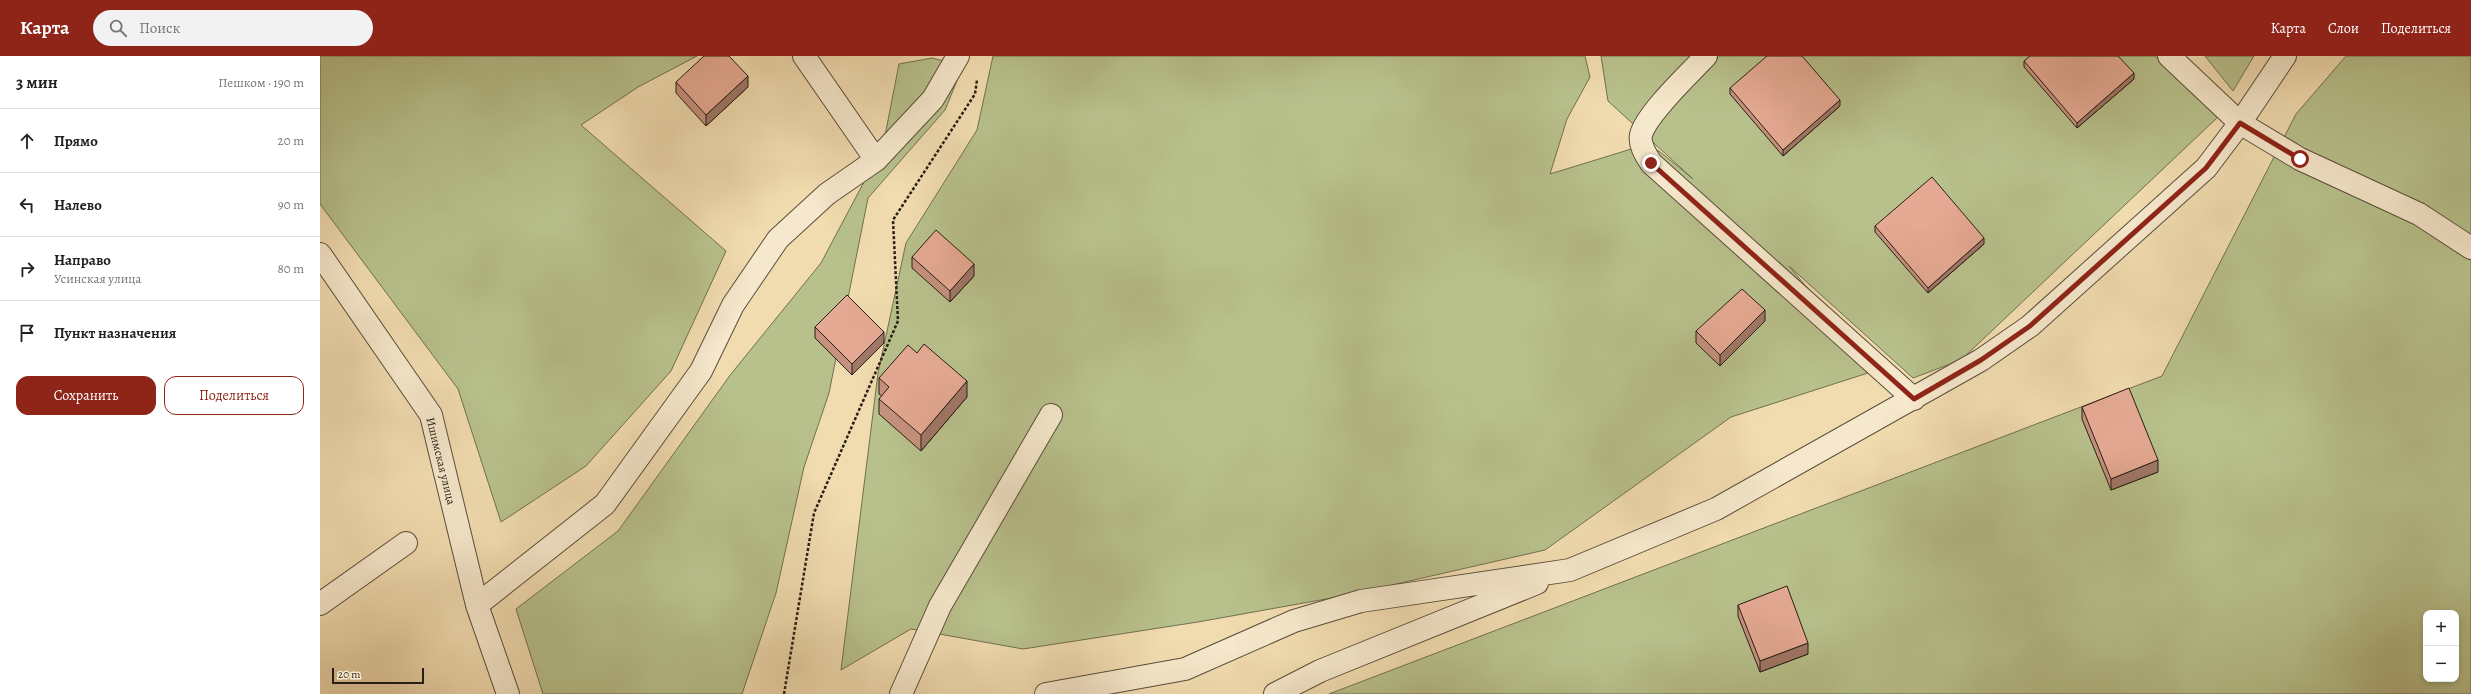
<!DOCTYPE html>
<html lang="ru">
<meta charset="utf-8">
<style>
:root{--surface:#fff;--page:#f2f2f2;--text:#202124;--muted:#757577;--line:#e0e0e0;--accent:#8f2418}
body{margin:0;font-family:Alegreya,serif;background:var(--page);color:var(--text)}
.controls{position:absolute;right:12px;bottom:12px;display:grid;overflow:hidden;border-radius:8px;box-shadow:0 2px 6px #0003}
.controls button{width:36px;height:36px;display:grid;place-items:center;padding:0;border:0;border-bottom:1px solid var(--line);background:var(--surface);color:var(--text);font:20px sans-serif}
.scale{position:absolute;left:12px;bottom:10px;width:92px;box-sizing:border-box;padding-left:4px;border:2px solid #271e14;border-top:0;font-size:11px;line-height:14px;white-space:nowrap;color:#271e14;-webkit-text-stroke:3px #f6e8cc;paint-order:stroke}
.stop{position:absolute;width:12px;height:12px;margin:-9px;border:3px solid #8f2418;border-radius:50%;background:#fff}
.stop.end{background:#8f2418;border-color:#fff;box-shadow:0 1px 4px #0008}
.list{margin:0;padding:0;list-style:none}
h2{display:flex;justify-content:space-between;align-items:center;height:52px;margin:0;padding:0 16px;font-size:17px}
h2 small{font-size:13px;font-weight:400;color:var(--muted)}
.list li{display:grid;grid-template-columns:26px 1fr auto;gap:12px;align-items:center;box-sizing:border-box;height:64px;padding:0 16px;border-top:1px solid var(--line)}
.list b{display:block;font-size:15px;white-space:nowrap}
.list p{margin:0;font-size:13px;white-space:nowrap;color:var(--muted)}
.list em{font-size:13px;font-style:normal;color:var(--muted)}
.actions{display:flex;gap:8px;padding:12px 16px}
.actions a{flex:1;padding:9px 0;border:1px solid var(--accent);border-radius:12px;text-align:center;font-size:14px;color:var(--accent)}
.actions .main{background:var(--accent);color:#fff}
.icon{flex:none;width:22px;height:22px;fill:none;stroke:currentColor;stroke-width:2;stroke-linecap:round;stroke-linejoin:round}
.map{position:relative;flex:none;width:2151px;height:638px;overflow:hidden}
header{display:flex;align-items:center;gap:24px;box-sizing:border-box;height:56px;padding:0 20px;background:var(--accent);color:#fff}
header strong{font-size:19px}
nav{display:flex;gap:22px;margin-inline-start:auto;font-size:14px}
.search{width:280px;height:36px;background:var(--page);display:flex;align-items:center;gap:10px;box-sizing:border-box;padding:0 14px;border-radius:22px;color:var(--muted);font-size:15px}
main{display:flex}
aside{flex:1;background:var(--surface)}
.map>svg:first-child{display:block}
</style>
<header>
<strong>Карта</strong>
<div class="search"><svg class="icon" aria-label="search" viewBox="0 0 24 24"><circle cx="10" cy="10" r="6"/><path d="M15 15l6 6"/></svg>Поиск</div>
<nav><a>Карта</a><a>Слои</a><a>Поделиться</a></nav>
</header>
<main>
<aside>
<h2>3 мин<small>Пешком · 190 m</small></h2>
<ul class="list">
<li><svg class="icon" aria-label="ahead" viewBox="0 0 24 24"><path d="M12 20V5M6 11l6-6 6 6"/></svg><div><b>Прямо</b></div><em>20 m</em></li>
<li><svg class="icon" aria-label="left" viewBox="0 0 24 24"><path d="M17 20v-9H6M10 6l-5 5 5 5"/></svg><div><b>Налево</b></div><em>90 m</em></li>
<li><svg class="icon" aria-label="right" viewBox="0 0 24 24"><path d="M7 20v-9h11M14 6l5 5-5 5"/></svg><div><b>Направо</b><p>Усинская улица</p></div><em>80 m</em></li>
<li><svg class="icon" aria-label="arrive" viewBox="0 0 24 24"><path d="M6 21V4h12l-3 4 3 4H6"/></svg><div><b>Пункт назначения</b></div></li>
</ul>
<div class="actions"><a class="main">Сохранить</a><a>Поделиться</a></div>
</aside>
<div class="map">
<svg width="2151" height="638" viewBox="0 0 2151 638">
<rect width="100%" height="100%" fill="#f1dcb0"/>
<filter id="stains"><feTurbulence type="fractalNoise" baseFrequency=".005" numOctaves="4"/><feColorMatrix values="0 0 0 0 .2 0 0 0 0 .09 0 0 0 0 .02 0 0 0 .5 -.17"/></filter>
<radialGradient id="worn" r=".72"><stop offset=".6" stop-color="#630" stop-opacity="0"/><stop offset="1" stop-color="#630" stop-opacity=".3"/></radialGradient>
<path fill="#b8c18c" stroke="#707050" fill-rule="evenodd" d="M 0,0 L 377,0 L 318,31 L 261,69 L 406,195 L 351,315 L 266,410 L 181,466 L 138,333 L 0,148 Z
M 673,0 L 1265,0 L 1270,21 L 1247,63 L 1230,118 L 1321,90 L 1339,95 L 1373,123 L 1288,45 L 1281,0 L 1835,0 L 1899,60 L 1641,304 L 1593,322 L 1469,210 L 1503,251 L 1551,316 L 1411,361 L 1225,494 L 1028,539 L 878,566 L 703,593 L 591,573 L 521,614 L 558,317 L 586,187 L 657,74 Z
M 1885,0 L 1934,0 L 1913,35 Z
M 2026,0 L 2151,0 L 2151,638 L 1009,638 L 1842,320 L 1976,58 ZM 2106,557 L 2136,557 L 2136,623 L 2106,623 Z
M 612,2 L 643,10 L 625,54 L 548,142 L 509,337 L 484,411 L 456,537 L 422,638 L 223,638 L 196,553 L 298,475 L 411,318 L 501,207 L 563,90 L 579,8 Z"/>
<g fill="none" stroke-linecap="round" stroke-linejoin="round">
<g stroke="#5a4e3b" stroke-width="24">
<path id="minor" d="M 484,0 L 556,104
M 1386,0 C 1370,17 1326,58 1321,79 C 1319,89 1326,99 1331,107 L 1594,343
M 1849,0 L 1920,67 L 1980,103 L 2099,158 L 2151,192
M 0,198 L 111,359 L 157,549 L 188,638
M 0,548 L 86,487
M 157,549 L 285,448 L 381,315 L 413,249 L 458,183 L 507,138 L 556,104 L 613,43 L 638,0
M 581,638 L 620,550 L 731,359
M 726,638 L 865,613 L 974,565 L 1041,545 L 1250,514 L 1396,453 L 1661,304 L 1710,270 L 1886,112 L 1920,67 L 1965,0
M 955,638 L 1000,615 L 1217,527"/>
</g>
<path stroke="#271e14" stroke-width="2.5" stroke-dasharray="3 2" stroke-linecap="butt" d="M 464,638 L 494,457 L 578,265 L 573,164 L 655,38 L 657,24"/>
<use href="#minor" stroke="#f6e8cc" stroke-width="22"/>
</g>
<path fill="#c6927f" stroke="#271e14" d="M 1704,5 L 1814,23 L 1757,72 L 1704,11 Z
M 356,26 L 428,31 L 386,70 L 356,37 Z
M 1410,32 L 1520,50 L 1463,100 L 1410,38 Z
M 1555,170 L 1664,188 L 1608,237 L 1555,176 Z
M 592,201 L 654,220 L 630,246 L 592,212 Z
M 1445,265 L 1400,310 L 1376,287 L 1376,275 Z
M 495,271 L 564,287 L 532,319 L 495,282 Z
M 559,322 L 647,341 L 601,395 L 559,358 L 559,343 L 562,340 L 559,338 Z
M 1762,351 L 1838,416 L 1791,434 L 1762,363 Z
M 1418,549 L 1488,598 L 1440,616 L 1418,560 Z"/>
<path fill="#a17768" stroke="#271e14" d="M 1814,17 L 1814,23 L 1757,72 L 1757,67 Z
M 428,20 L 428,31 L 386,70 L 386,59 Z
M 1520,44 L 1520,50 L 1463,100 L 1463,94 Z
M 1664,182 L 1664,188 L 1608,237 L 1608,232 Z
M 654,208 L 654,220 L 630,246 L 630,235 Z
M 1445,254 L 1445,265 L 1400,310 L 1400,299 Z
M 564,276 L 564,287 L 532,319 L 532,308 Z
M 647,325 L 647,341 L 601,395 L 601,379 Z
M 1838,404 L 1838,416 L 1791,434 L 1791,423 Z
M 1488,587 L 1488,598 L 1440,616 L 1440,605 Z"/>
<path fill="#e6aa94" stroke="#271e14" d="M 384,0 L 409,0 L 428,20 L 386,59 L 356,26 Z
M 1447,0 L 1482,0 L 1520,44 L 1463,94 L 1410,32 Z
M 1710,0 L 1798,0 L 1814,17 L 1757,67 L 1704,5 Z
M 1612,121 L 1664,182 L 1608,232 L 1555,170 Z
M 616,174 L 654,208 L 630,235 L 592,201 Z
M 1422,233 L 1445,254 L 1400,299 L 1376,275 Z
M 527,239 L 564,276 L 532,308 L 495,271 Z
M 604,288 L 647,325 L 601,379 L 559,343 L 569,331 L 559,322 L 588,289 L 597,297 Z
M 1809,332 L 1838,404 L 1791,423 L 1762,351 Z
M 1467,530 L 1488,587 L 1440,605 L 1418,549 Z"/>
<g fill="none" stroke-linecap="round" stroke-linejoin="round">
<path stroke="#8f2418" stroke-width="5" d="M 1331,107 L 1594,343 L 1661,304 L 1710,270 L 1886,112 L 1920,67 L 1980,103"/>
</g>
<g text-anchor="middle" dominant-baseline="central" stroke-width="3.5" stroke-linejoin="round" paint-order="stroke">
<g font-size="12" fill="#271e14" stroke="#f6e8cc">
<text transform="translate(121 405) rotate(76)">Ишимская улица</text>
</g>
</g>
<rect width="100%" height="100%" filter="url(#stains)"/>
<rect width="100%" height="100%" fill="url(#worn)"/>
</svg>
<div class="controls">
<button>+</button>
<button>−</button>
</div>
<div class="scale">20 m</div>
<div class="stop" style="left:1980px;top:103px"></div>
<div class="stop end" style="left:1331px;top:107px"></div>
</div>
</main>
